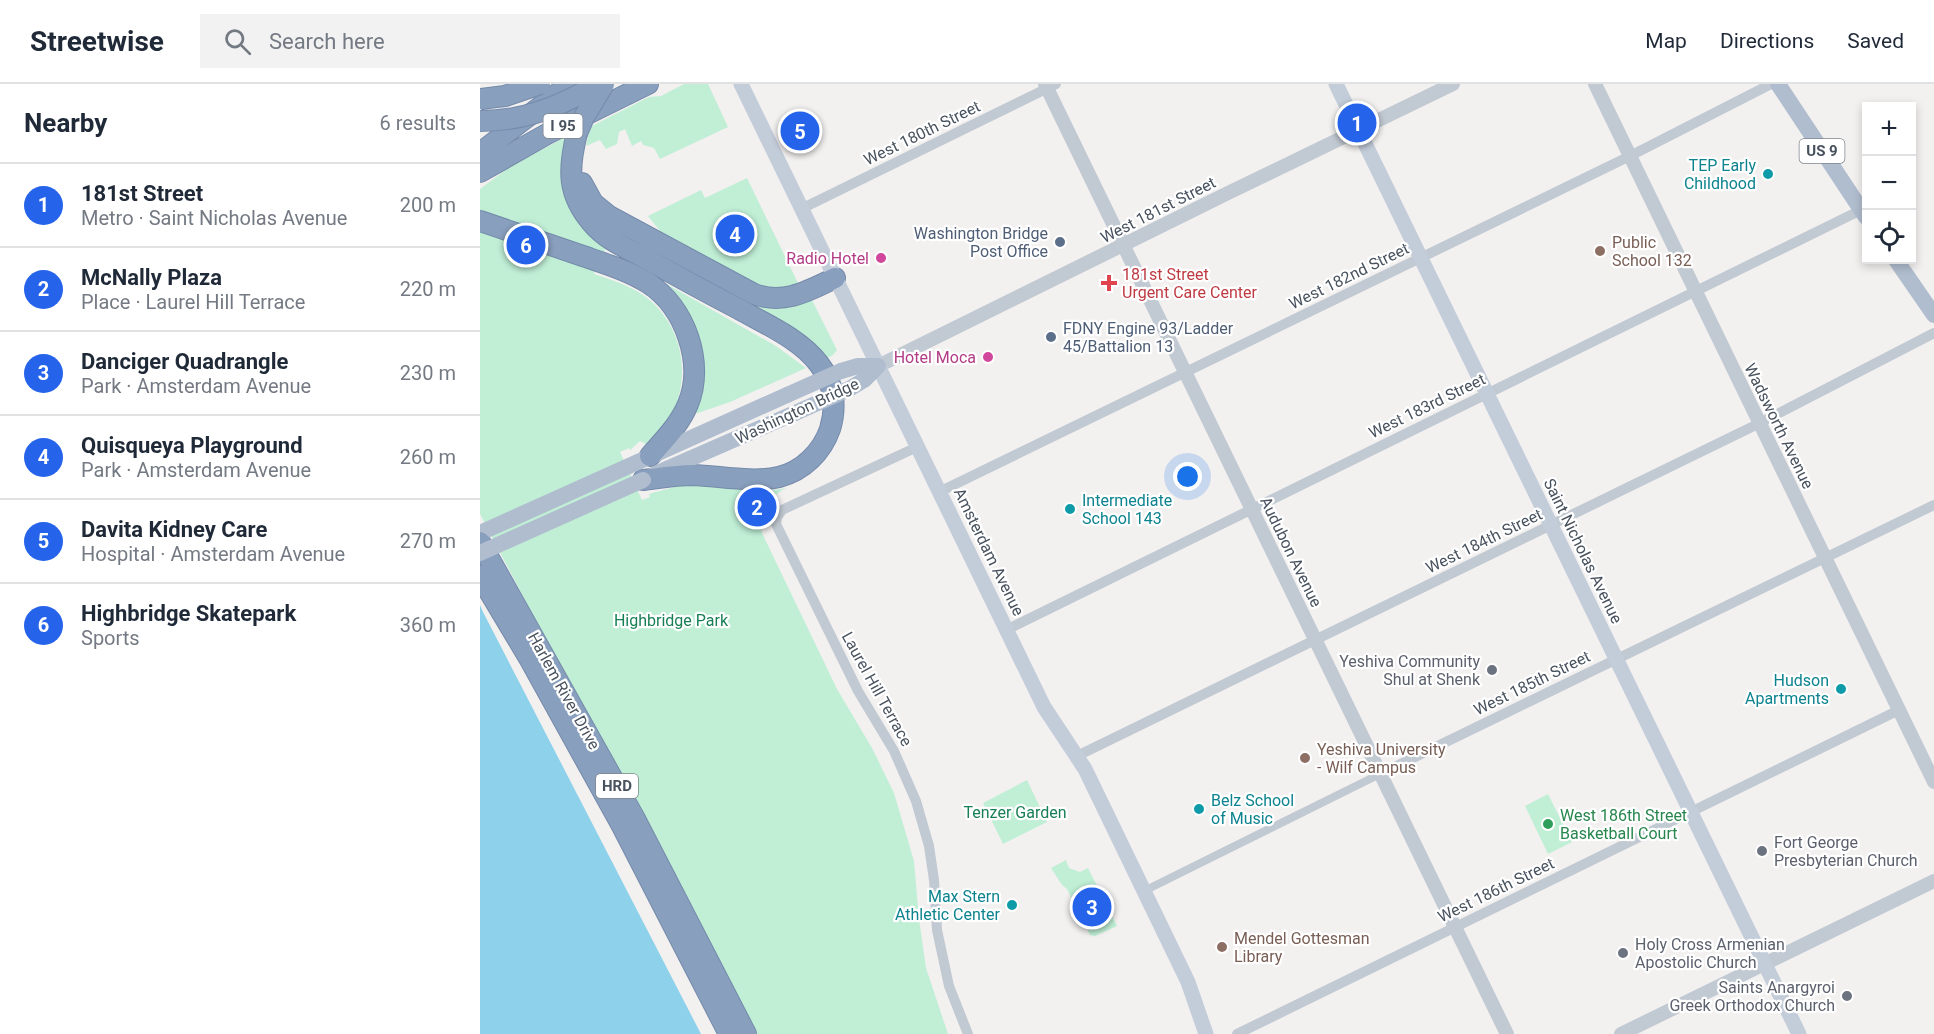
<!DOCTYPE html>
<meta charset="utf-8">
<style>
:root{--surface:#fff;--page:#f2f2f3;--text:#1f2937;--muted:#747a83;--line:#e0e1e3;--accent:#2563eb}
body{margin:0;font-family:Roboto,sans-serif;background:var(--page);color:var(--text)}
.controls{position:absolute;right:18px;top:18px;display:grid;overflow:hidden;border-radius:0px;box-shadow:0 3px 9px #0003}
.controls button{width:54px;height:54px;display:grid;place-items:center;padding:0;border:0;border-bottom:2px solid var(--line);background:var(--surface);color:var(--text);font:30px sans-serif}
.you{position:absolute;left:708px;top:393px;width:21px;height:21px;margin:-15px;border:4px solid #fff;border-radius:50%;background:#1a73e8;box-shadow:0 0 0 9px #1a73e833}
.badge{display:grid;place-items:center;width:39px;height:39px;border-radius:50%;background:var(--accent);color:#fff;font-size:20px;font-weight:700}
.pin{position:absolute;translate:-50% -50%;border:3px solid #fff;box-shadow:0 2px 6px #0006}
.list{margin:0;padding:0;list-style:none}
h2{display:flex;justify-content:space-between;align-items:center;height:78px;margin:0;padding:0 24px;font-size:26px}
h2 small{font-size:20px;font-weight:400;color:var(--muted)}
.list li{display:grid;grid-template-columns:39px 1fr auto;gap:18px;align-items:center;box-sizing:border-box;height:84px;padding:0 24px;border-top:2px solid var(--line)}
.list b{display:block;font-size:22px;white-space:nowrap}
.list p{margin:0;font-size:20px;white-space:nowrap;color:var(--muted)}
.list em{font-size:20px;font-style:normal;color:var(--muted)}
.icon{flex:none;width:33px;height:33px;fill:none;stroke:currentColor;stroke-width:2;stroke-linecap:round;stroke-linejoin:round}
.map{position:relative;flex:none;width:1454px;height:950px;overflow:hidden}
header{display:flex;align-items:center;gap:36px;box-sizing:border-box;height:84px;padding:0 30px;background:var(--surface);border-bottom:2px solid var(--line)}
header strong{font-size:28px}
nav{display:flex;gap:33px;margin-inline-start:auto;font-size:21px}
.search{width:420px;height:54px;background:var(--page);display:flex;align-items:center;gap:15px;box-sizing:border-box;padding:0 21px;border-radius:0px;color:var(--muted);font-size:22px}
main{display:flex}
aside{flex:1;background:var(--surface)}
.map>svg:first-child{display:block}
</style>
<header>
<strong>Streetwise</strong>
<div class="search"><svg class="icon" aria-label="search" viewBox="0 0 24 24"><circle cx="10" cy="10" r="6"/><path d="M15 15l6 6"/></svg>Search here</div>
<nav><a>Map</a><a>Directions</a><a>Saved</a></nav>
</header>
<main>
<aside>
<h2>Nearby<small>6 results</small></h2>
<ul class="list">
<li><span class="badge">1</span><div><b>181st Street</b><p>Metro · Saint Nicholas Avenue</p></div><em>200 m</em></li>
<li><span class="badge">2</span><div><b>McNally Plaza</b><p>Place · Laurel Hill Terrace</p></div><em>220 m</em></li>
<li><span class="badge">3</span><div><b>Danciger Quadrangle</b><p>Park · Amsterdam Avenue</p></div><em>230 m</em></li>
<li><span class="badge">4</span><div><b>Quisqueya Playground</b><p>Park · Amsterdam Avenue</p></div><em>260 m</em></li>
<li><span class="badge">5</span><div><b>Davita Kidney Care</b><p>Hospital · Amsterdam Avenue</p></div><em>270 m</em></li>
<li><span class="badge">6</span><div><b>Highbridge Skatepark</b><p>Sports</p></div><em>360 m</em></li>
</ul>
</aside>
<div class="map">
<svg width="1454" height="950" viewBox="0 0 1454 950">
<rect width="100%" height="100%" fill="#f3f0f0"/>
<path fill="#c0efd6" d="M 204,0 L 228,0 L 248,43 L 180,75 L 174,64 L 163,61 L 161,57 L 152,62 L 145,45 L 139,48 L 137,60 L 126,65 L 120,56 L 106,62 L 110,43 L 169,13 L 181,12 Z
M 86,53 L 125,164 L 124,172 L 121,171 L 114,190 C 135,197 155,203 172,218 C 214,257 212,326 166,360 L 160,357 L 150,366 L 149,364 L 140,368 L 141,370 L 162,416 L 170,413 L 169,410 L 172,409 L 217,397 L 228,398 L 230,403 L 289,407 L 306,404 C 289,413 278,430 282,449 L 357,605 L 392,664 L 414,709 L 434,777 L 439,835 L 446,884 L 468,950 L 276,950 L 169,744 L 69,562 L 0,430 L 0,105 L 31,82 Z
M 267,94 L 316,195 L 320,203 L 311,206 L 283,205 L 184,152 L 168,132 L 221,106 L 225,114 Z
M 167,189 L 296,262 L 326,284 L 250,318 L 215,330 L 223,301 L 222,267 Z
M 332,216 L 357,266 L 353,271 L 346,275 L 266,218 L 297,224 L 316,221 Z
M 547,696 L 567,738 L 523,760 L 503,719 Z
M 1068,710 L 1092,758 L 1068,770 L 1045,722 Z
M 586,776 L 589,784 L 600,788 L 608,784 L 637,842 L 615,852 L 610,851 L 587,805 L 582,801 L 571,784 Z"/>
<path fill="#8dd1eb" d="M 0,521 L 3,528 L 221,950 L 0,950 Z"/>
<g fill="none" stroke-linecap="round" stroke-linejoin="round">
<g stroke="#748aaa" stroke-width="22">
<path id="motorway" d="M 97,49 C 88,85 87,110 112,139 C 125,155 146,164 165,174 C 195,191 226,208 257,224 C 285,240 319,254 339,280 C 354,299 357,322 350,345 C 342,368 323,387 299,393 C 273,399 240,392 213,391 C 196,391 179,394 163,396
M 0,69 L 90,0
M 0,88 L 67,50 L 168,0
M 102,99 L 113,119 L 129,132 L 274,210 C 304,221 328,207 355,194
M 0,137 C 33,148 67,160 100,171 C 123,179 147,186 168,199 C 205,223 225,279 208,320 C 200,340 184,356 170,372
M 0,458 L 154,733 L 266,950
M 0,492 L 49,574 L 142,742 L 249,950"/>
</g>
<path stroke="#c1c9d2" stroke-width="8" d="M 664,807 L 900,690"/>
<path stroke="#c1c9d2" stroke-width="10" d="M 321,125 L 576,0
M 437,363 L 302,426 L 297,433 L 296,440 L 378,607 L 414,667 L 436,717 L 449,762 L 454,796 L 457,846 L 469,902 L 488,950
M 459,408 L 1150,72 L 1291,0
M 526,546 L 1381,126
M 597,672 L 1280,339 L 1454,249
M 900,690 L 1454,421
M 757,950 L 1419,626"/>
<path stroke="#c1c9d2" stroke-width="14" d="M 565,0 L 1027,950
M 1115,0 L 1454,698
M 398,282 L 748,109 L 973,0
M 1141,950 L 1454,797"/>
<path stroke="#c3ccd9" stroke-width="15" d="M 261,0 L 564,623 L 605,685 L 708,898 L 726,950
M 856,0 L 1319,950"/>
<path stroke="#b0bdce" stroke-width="16" d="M 1298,0 L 1386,133
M 1416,176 L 1454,231
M 361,287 L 378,282 L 398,282
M 369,305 L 384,296 L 398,282
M 175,390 L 315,329
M 0,449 L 307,311"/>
<use href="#motorway" stroke="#899fbe" stroke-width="20"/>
<g stroke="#748aaa" stroke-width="22" stroke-linecap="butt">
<path id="motorway-bridge" d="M 0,15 L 25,12 L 60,0
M 0,37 C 47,37 79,22 119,0
M 97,49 L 104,33 L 124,0"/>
</g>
<path stroke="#b0bdce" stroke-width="16" d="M 307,311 L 361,287
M 315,329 L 369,305
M 0,469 L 163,396"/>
<use href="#motorway-bridge" stroke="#899fbe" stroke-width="20"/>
</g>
<g fill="#0f9aa8" stroke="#fff" stroke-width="2">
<circle cx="1288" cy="90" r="6"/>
<circle cx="590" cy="425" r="6"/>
<circle cx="1361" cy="605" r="6"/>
<circle cx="719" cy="725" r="6"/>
<circle cx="532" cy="821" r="6"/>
</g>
<g fill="#5c6f8a" stroke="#fff" stroke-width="2">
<circle cx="580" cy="158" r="6"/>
<circle cx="571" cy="253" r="6"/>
</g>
<g fill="#8d6e63" stroke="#fff" stroke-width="2">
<circle cx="1120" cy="167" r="6"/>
<circle cx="825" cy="674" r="6"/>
<circle cx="742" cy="863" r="6"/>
</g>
<g fill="#d1479c" stroke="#fff" stroke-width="2">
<circle cx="401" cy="174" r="6"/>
<circle cx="508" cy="273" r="6"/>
</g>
<path fill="#e0444e" stroke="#fff" stroke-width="2" d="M626 190h6v6h6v6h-6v6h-6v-6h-6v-6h6z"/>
<g fill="#6b7280" stroke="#fff" stroke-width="2">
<circle cx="1012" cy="586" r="6"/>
<circle cx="1282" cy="767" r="6"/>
<circle cx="1143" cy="869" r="6"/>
<circle cx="1367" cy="912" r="6"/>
</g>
<circle fill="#2e9e5b" stroke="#fff" stroke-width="2" cx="1068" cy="740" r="6"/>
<g text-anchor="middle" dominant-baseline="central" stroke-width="4.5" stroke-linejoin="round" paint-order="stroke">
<g fill="#fff" stroke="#7f868e" stroke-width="1.5">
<rect x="63.5" y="30" width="39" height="24" rx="4.5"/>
<rect x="1319.5" y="55" width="45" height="24" rx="4.5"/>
<rect x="116" y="690" width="42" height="24" rx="4.5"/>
</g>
<g font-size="15" font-weight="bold" fill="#48525e">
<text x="83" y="42">I 95</text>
<text x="1342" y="67">US 9</text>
<text x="137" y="702">HRD</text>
</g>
<g font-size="16" fill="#48525e" stroke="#fff">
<text transform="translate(442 49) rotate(-26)">West 180th Street</text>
<text transform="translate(678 126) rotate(-27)">West 181st Street</text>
<text transform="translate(869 192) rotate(-26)">West 182nd Street</text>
<text transform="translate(947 322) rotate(-26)">West 183rd Street</text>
<text transform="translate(317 327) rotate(-25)">Washington Bridge</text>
<text transform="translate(1299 342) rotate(64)">Wadsworth Avenue</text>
<text transform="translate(1004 457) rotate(-26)">West 184th Street</text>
<text transform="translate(1103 467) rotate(64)">Saint Nicholas Avenue</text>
<text transform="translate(509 468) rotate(64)">Amsterdam Avenue</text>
<text transform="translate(811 468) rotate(64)">Audubon Avenue</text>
<text transform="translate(1052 599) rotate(-26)">West 185th Street</text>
<text transform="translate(397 605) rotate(61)">Laurel Hill Terrace</text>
<text transform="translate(84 607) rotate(61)">Harlem River Drive</text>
<text transform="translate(1016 806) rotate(-26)">West 186th Street</text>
</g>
<g font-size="16" fill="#0d838f" stroke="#fff" text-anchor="end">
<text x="1276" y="81">TEP Early<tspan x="1276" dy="18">Childhood</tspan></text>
<text x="602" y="416" text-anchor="start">Intermediate<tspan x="602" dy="18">School 143</tspan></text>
<text x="1349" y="596">Hudson<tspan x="1349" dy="18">Apartments</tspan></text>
<text x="731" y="716" text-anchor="start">Belz School<tspan x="731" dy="18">of Music</tspan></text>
<text x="520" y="812">Max Stern<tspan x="520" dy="18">Athletic Center</tspan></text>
</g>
<g font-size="16" fill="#4e5e75" stroke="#fff" text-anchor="end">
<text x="568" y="149">Washington Bridge<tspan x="568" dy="18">Post Office</tspan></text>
<text x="583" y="244" text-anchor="start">FDNY Engine 93/Ladder<tspan x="583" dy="18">45/Battalion 13</tspan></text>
</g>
<g font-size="16" fill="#785e54" stroke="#fff" text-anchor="start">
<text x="1132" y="158">Public<tspan x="1132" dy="18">School 132</tspan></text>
<text x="837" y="665">Yeshiva University<tspan x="837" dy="18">- Wilf Campus</tspan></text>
<text x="754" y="854">Mendel Gottesman<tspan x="754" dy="18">Library</tspan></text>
</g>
<g font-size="16" fill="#b23c85" stroke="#fff" text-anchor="end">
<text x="389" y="174">Radio Hotel</text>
<text x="496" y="273">Hotel Moca</text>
</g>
<g font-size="16" fill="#be3a42" stroke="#fff" text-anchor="start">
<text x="642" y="190">181st Street<tspan x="642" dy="18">Urgent Care Center</tspan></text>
</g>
<g font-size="16" fill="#187f54" stroke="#fff">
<text x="191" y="536">Highbridge Park</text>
<text x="535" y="728">Tenzer Garden</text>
</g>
<g font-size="16" fill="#5b616d" stroke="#fff" text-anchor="end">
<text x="1000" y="577">Yeshiva Community<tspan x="1000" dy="18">Shul at Shenk</tspan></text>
<text x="1294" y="758" text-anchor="start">Fort George<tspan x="1294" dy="18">Presbyterian Church</tspan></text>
<text x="1155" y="860" text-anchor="start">Holy Cross Armenian<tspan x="1155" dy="18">Apostolic Church</tspan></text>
<text x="1355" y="903">Saints Anargyroi<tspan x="1355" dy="18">Greek Orthodox Church</tspan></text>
</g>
<g font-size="16" fill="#27864d" stroke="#fff" text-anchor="start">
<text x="1080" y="731">West 186th Street<tspan x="1080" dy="18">Basketball Court</tspan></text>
</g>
</g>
</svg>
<div class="controls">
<button>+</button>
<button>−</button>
<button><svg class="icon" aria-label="locate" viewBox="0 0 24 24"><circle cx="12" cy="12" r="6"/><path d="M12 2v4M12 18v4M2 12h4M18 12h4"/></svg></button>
</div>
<div class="you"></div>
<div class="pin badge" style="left:877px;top:39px">1</div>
<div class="pin badge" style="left:277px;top:423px">2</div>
<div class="pin badge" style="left:612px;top:823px">3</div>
<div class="pin badge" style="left:255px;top:150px">4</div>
<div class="pin badge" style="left:320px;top:47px">5</div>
<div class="pin badge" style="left:46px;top:161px">6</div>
</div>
</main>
